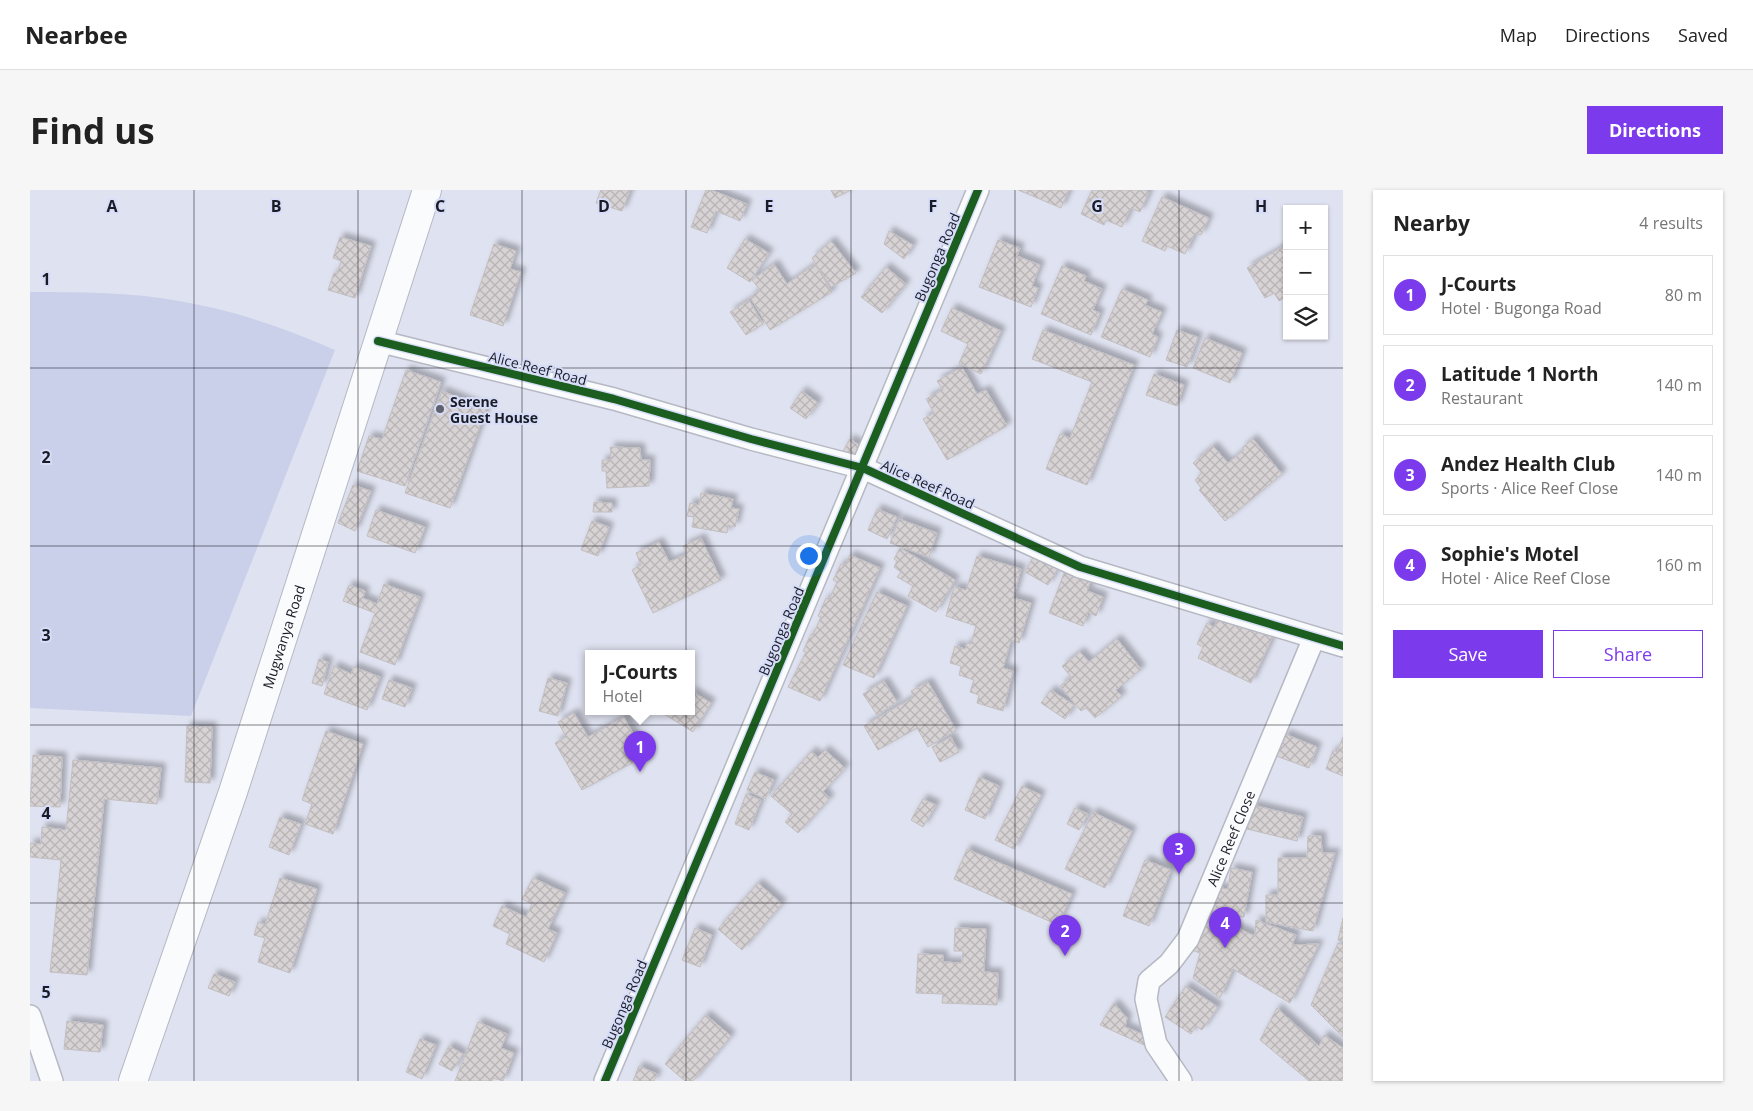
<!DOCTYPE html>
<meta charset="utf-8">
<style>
:root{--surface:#fff;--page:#f6f6f6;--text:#222;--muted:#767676;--line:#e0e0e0;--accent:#7c3aed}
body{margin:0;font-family:"Open Sans",sans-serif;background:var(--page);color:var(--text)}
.controls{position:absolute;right:15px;top:15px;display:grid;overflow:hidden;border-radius:0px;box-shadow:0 1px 4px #0004}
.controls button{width:45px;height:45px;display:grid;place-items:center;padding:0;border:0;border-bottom:1px solid var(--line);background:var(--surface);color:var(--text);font:25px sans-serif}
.you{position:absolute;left:778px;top:365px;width:18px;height:18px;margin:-12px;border:4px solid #fff;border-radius:50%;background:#1a73e8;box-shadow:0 0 0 8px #1a73e833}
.badge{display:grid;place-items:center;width:32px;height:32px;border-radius:50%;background:var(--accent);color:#fff;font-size:16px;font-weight:700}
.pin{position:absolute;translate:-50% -41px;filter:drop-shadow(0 1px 2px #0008)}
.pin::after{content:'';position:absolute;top:26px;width:18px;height:15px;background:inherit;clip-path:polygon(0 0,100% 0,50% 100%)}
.popup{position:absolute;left:555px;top:460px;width:110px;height:65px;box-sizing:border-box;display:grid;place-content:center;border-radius:0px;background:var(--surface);filter:drop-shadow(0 1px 4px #0005);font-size:16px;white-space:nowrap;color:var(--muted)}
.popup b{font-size:19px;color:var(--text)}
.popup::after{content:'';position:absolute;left:50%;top:100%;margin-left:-10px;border:10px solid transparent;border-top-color:var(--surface)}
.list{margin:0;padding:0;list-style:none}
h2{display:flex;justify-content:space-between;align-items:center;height:65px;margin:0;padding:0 20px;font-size:21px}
h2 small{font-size:16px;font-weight:400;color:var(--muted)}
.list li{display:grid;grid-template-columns:32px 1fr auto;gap:15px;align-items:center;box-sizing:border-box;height:80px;margin:0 10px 10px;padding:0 10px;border:1px solid var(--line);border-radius:0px}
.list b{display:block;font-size:19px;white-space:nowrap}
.list p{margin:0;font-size:16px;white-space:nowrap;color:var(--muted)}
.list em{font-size:16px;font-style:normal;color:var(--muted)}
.actions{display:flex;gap:10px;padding:15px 20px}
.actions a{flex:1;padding:11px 0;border:1px solid var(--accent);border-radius:0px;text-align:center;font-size:18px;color:var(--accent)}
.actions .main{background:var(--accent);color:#fff}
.icon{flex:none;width:28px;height:28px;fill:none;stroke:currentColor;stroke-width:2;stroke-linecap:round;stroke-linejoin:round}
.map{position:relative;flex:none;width:1313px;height:891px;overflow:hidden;border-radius:0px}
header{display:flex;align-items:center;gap:30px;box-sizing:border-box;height:70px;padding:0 25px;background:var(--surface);border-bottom:1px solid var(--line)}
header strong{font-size:24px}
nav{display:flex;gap:28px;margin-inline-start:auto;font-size:18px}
.intro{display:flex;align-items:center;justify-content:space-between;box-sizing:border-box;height:120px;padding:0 30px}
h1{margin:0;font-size:35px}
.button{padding:12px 22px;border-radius:0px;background:var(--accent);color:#fff;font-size:18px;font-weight:700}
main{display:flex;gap:30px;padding:0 30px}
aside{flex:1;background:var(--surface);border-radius:0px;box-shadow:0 1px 4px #0004}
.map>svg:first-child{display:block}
</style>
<header>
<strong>Nearbee</strong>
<nav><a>Map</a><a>Directions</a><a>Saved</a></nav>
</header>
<div class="intro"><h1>Find us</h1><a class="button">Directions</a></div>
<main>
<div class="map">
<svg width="1313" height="891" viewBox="0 0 1313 891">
<defs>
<pattern id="building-cross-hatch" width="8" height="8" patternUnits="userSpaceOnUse" patternTransform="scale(1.25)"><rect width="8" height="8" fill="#d7d2d3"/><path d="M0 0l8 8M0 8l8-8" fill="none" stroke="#b8b4b5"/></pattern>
<filter id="shadow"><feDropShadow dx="4.5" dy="-4.5" stdDeviation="2.5" flood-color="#0004"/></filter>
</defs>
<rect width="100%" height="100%" fill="#dfe2f0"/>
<path fill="#cbd0ea" d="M 0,102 C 50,102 100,102 149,111 C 203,120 255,138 305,160 L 161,526 L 0,518 Z"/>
<path fill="url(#building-cross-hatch)" stroke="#c2bec1" filter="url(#shadow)" d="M 571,0 L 600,0 L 592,21 L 566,13 Z
M 676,0 L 681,0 L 717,14 L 710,31 L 686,21 L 677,43 L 661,37 Z
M 801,0 L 821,0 L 805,8 Z
M 988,0 L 1039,0 L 1031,18 Z
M 1062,0 L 1114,0 L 1119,2 L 1110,22 L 1101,18 L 1092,37 L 1076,30 L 1074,35 L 1051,24 Z
M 1132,7 L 1179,28 L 1171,45 L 1165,43 L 1155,64 L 1137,56 L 1135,61 L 1112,51 Z
M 859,41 L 883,55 L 874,69 L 854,54 Z
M 310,47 L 341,56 L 325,108 L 298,100 L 304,83 L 307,84 L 311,71 L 303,68 Z
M 715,49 L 739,63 L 720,92 L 697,78 Z
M 968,50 L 990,58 L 987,66 L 1010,75 L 1002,96 L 1008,98 L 1001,117 L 949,97 Z
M 801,51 L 826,83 L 801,97 L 782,68 Z
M 464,54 L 486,61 L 480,79 L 491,82 L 473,136 L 440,125 Z
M 1256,55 L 1257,106 L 1249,111 L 1244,103 L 1235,108 L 1217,78 Z
M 744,74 L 757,94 L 785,74 L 802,102 L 740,140 L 720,107 L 730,100 L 722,90 Z
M 1032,76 L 1056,86 L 1054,91 L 1072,99 L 1063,120 L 1070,123 L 1061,145 L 1011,124 Z
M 856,77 L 876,94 L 852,123 L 831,107 Z
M 1092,99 L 1118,110 L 1115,115 L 1132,122 L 1122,144 L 1128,147 L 1120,167 L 1071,147 Z
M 719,110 L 733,134 L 716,145 L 700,122 Z
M 922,118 L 971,141 L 951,184 L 929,173 L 938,154 L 911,141 Z
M 1013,140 L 1104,175 L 1057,295 L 1016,279 L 1030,244 L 1040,248 L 1062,192 L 1002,169 Z
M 1147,140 L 1168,147 L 1157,177 L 1136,170 Z
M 1175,148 L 1212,163 L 1200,193 L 1163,178 Z
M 932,177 L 947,204 L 956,200 L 977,236 L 917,270 L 893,229 L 904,223 L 896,209 L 913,200 L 907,191 Z
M 376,180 L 411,192 L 375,296 L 327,281 L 339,246 L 352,249 Z
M 1124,184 L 1154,195 L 1147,216 L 1116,205 Z
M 412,201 L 456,219 L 420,318 L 375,303 Z
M 772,201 L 788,213 L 776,229 L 760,218 Z
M 820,249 L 831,256 L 824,268 L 813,261 Z
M 1223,249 L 1252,284 L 1195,331 L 1169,300 L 1171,298 L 1165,290 L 1172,283 L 1163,273 L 1183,256 L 1198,273 L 1214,260 L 1212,258 Z
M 580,257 L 610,258 L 611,270 L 620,270 L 619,296 L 577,298 L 576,281 L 572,281 L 572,270 L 581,270 Z
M 323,295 L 341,301 L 325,341 L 308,333 Z
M 671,303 L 703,309 L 701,318 L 709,319 L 705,337 L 698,335 L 697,343 L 662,337 L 664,327 L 657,326 L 660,313 L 669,315 Z
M 564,312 L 582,313 L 582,322 L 563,322 Z
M 847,319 L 867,327 L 857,349 L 838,340 Z
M 346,320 L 395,337 L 385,363 L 337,346 Z
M 869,329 L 907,343 L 899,367 L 860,353 Z
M 562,331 L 579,337 L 568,366 L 551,360 Z
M 671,348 L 691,390 L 623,423 L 602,380 L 611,375 L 606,363 L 629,352 L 639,372 L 657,364 L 653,356 Z
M 870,358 L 925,390 L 906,422 L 878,406 L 883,396 L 867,387 L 871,382 L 864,377 L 867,371 L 864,369 Z
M 1007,360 L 1031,373 L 1018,395 L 995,382 Z
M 820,365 L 850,378 L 790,511 L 758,497 L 776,462 L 773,461 L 781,444 L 783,445 L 791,427 L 788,426 L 796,408 L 799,410 L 807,392 L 803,390 L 811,374 L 815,375 Z
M 947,366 L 991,379 L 983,408 L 1001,413 L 989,453 L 981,450 L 973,478 L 983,481 L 973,521 L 947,513 L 949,505 L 940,502 L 944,490 L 929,485 L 931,476 L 920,473 L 925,456 L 935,459 L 937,453 L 941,454 L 946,436 L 916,426 L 924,397 L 936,400 Z
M 1036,378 L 1062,387 L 1057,401 L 1073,407 L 1066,426 L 1058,422 L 1053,436 L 1019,423 Z
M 354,394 L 390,407 L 365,475 L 330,462 L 345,423 L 313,411 L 319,395 L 335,401 L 333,408 L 347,414 Z
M 847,402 L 877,416 L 844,488 L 813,475 Z
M 1191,422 L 1243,446 L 1221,493 L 1168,468 L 1173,457 L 1167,454 L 1177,433 L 1184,437 Z
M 1087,449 L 1111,479 L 1086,500 L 1092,506 L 1065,528 L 1056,518 L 1051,521 L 1030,496 L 1041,487 L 1032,476 L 1050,462 L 1059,472 Z
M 289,469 L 298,472 L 292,496 L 282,493 Z
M 304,476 L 321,484 L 324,477 L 350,487 L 337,520 L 294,504 Z
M 518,488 L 537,493 L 528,526 L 509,521 Z
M 359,490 L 382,498 L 375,517 L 352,509 Z
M 854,491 L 867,512 L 847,525 L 833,504 Z
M 898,492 L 926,540 L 898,557 L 887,538 L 848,560 L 834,536 L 884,507 L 881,501 Z
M 1021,500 L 1044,515 L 1035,529 L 1011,513 Z
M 661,501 L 681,513 L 663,542 L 629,521 L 661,521 Z
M 544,523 L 558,547 L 594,527 L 615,566 L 552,600 L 525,553 L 536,547 L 528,532 Z
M 157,536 L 182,537 L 180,593 L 155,592 Z
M 296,541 L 333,554 L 303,644 L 275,634 L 282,614 L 272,610 Z
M 1255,544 L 1287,557 L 1279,578 L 1246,566 Z
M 921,547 L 929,562 L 910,572 L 902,557 Z
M 1313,547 L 1313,586 L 1296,579 L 1303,560 L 1307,562 Z
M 795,560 L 815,578 L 793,602 L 800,608 L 768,643 L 755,632 L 762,624 L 741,606 L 782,561 L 788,567 Z
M 3,565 L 32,567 L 30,617 L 0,616 Z
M 43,570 L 131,578 L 127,614 L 74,609 L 57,785 L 20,782 L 31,670 L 0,667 L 0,653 L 11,654 L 12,637 L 36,640 Z
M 725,582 L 744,590 L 735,609 L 717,600 Z
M 949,587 L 969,596 L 955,629 L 935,620 Z
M 992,596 L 1011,605 L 984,659 L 965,650 Z
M 716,604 L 731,610 L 719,640 L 705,634 Z
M 893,609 L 906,615 L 893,637 L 881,630 Z
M 1222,615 L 1273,627 L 1267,651 L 1217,639 Z
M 1045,618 L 1058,624 L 1049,640 L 1037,634 Z
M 1063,622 L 1102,641 L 1075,698 L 1035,679 Z
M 250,627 L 271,634 L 259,665 L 239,657 Z
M 1278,646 L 1291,646 L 1292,663 L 1305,663 L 1283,741 L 1236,732 L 1236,705 L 1248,705 L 1248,668 L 1277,668 Z
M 937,659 L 1042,704 L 1028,735 L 924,689 Z
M 1115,670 L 1141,680 L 1119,736 L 1093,726 Z
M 1201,678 L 1222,682 L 1214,727 L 1174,720 L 1182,697 L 1198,699 Z
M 250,688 L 287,699 L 260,783 L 228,772 L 235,748 L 224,745 L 228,732 L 235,735 Z
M 503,688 L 535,703 L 518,739 L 527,743 L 514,772 L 476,754 L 480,744 L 463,736 L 472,716 L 496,727 L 502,714 L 492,709 Z
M 728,693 L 752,714 L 712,760 L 688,739 Z
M 1170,721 L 1225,746 L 1226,730 L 1266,745 L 1262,755 L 1289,754 L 1260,813 L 1203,779 L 1190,808 L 1163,788 L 1170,763 L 1156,758 Z
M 1313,728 L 1313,751 L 1308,750 Z
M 665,738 L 682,745 L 670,777 L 652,770 Z
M 925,738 L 956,739 L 954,782 L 968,783 L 967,815 L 912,813 L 913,804 L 886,803 L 888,764 L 913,765 L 913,772 L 932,773 L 933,761 L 924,761 Z
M 1308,753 L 1313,755 L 1313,847 L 1281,815 Z
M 184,784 L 205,792 L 199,806 L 178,798 Z
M 1156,796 L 1188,817 L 1172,840 L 1166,836 L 1161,844 L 1135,827 Z
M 1084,813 L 1097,828 L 1095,837 L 1117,846 L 1114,855 L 1070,835 Z
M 1247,818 L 1289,856 L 1294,845 L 1313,858 L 1313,891 L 1279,891 L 1230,850 Z
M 676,825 L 701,846 L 663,891 L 655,891 L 635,874 Z
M 37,831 L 73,835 L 70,862 L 34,859 Z
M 448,832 L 477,844 L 471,858 L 484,863 L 473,891 L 463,888 L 462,891 L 425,891 Z
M 390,849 L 406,855 L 392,889 L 376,882 Z
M 419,856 L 433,864 L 422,881 L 409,874 Z
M 609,876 L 627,884 L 624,891 L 603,891 Z"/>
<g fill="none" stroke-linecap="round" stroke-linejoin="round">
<g stroke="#b6b8c3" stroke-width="24">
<g id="street">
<path d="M 348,151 L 584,209 L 721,249 L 833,278 L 1050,377 L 1313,456"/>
<path d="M 0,826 L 22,891"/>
<path d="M 575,891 L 948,0"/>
<path id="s1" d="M 1151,891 L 1126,854 L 1116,809 L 1119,791 L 1139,774 L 1158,749 L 1284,448"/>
</g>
</g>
<g stroke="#b6b8c3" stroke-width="30">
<g id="secondary">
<path id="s2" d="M 103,891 L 203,602 L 397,0"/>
</g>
</g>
<use href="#street" stroke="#fafbfd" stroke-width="21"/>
<use href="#secondary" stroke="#fafbfd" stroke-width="28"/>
<g stroke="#d7ddf8" stroke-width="11">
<path id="cycleway" d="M 348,151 L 584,209 L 721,249 L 833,278 L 1050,377 L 1313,456
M 575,891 L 948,0"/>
</g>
<use href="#cycleway" stroke="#1b5e20" stroke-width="8"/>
</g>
<path fill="none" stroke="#1a1c25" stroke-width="1" stroke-opacity="0.55" d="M 164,0 L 164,891M 328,0 L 328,891M 492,0 L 492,891M 656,0 L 656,891M 821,0 L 821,891M 985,0 L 985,891M 1149,0 L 1149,891M 0,178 L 1313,178M 0,356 L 1313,356M 0,535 L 1313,535M 0,713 L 1313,713"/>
<circle fill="#5f616c" stroke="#d7ddf8" stroke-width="2" cx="410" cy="219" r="5"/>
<g text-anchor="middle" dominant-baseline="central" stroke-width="4" stroke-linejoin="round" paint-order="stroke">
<g font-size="14" fill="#1a1c25" stroke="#d7ddf8">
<text transform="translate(907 67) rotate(-67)">Bugonga Road</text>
<text transform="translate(508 178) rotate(14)">Alice Reef Road</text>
<text transform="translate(898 294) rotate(24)">Alice Reef Road</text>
<text transform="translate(751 441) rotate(-67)">Bugonga Road</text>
<text stroke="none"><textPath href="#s2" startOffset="469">Mugwanya Road</textPath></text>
<text stroke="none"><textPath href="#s1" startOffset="276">Alice Reef Close</textPath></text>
<text transform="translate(594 814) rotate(-67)">Bugonga Road</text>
</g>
<g font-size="14" font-weight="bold" fill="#1a1c25" stroke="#d7ddf8" text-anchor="start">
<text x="420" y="211">Serene<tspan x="420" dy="16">Guest House</tspan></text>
</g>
</g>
<g font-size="16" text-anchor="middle" font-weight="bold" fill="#1a1c25" stroke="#d7ddf8" stroke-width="4" stroke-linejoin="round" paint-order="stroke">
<text x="82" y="22">A</text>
<text x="246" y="22">B</text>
<text x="410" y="22">C</text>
<text x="574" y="22">D</text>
<text x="739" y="22">E</text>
<text x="903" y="22">F</text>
<text x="1067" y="22">G</text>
<text x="1231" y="22">H</text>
<text x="16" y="95">1</text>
<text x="16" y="273">2</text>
<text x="16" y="451">3</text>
<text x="16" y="629">4</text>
<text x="16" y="808">5</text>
</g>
</svg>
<div class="controls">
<button>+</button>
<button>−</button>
<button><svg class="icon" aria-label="layers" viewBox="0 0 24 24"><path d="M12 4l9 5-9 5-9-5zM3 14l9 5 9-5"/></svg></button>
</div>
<div class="you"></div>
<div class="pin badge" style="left:610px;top:582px">1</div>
<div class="popup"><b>J-Courts</b>Hotel</div>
<div class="pin badge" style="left:1035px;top:766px">2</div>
<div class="pin badge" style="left:1149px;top:684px">3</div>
<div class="pin badge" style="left:1195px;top:758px">4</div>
</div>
<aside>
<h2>Nearby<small>4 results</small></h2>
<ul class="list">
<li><span class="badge">1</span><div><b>J-Courts</b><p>Hotel · Bugonga Road</p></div><em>80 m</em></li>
<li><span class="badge">2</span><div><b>Latitude 1 North</b><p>Restaurant</p></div><em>140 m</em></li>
<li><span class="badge">3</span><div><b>Andez Health Club</b><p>Sports · Alice Reef Close</p></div><em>140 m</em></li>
<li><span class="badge">4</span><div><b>Sophie's Motel</b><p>Hotel · Alice Reef Close</p></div><em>160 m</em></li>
</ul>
<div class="actions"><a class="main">Save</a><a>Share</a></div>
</aside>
</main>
